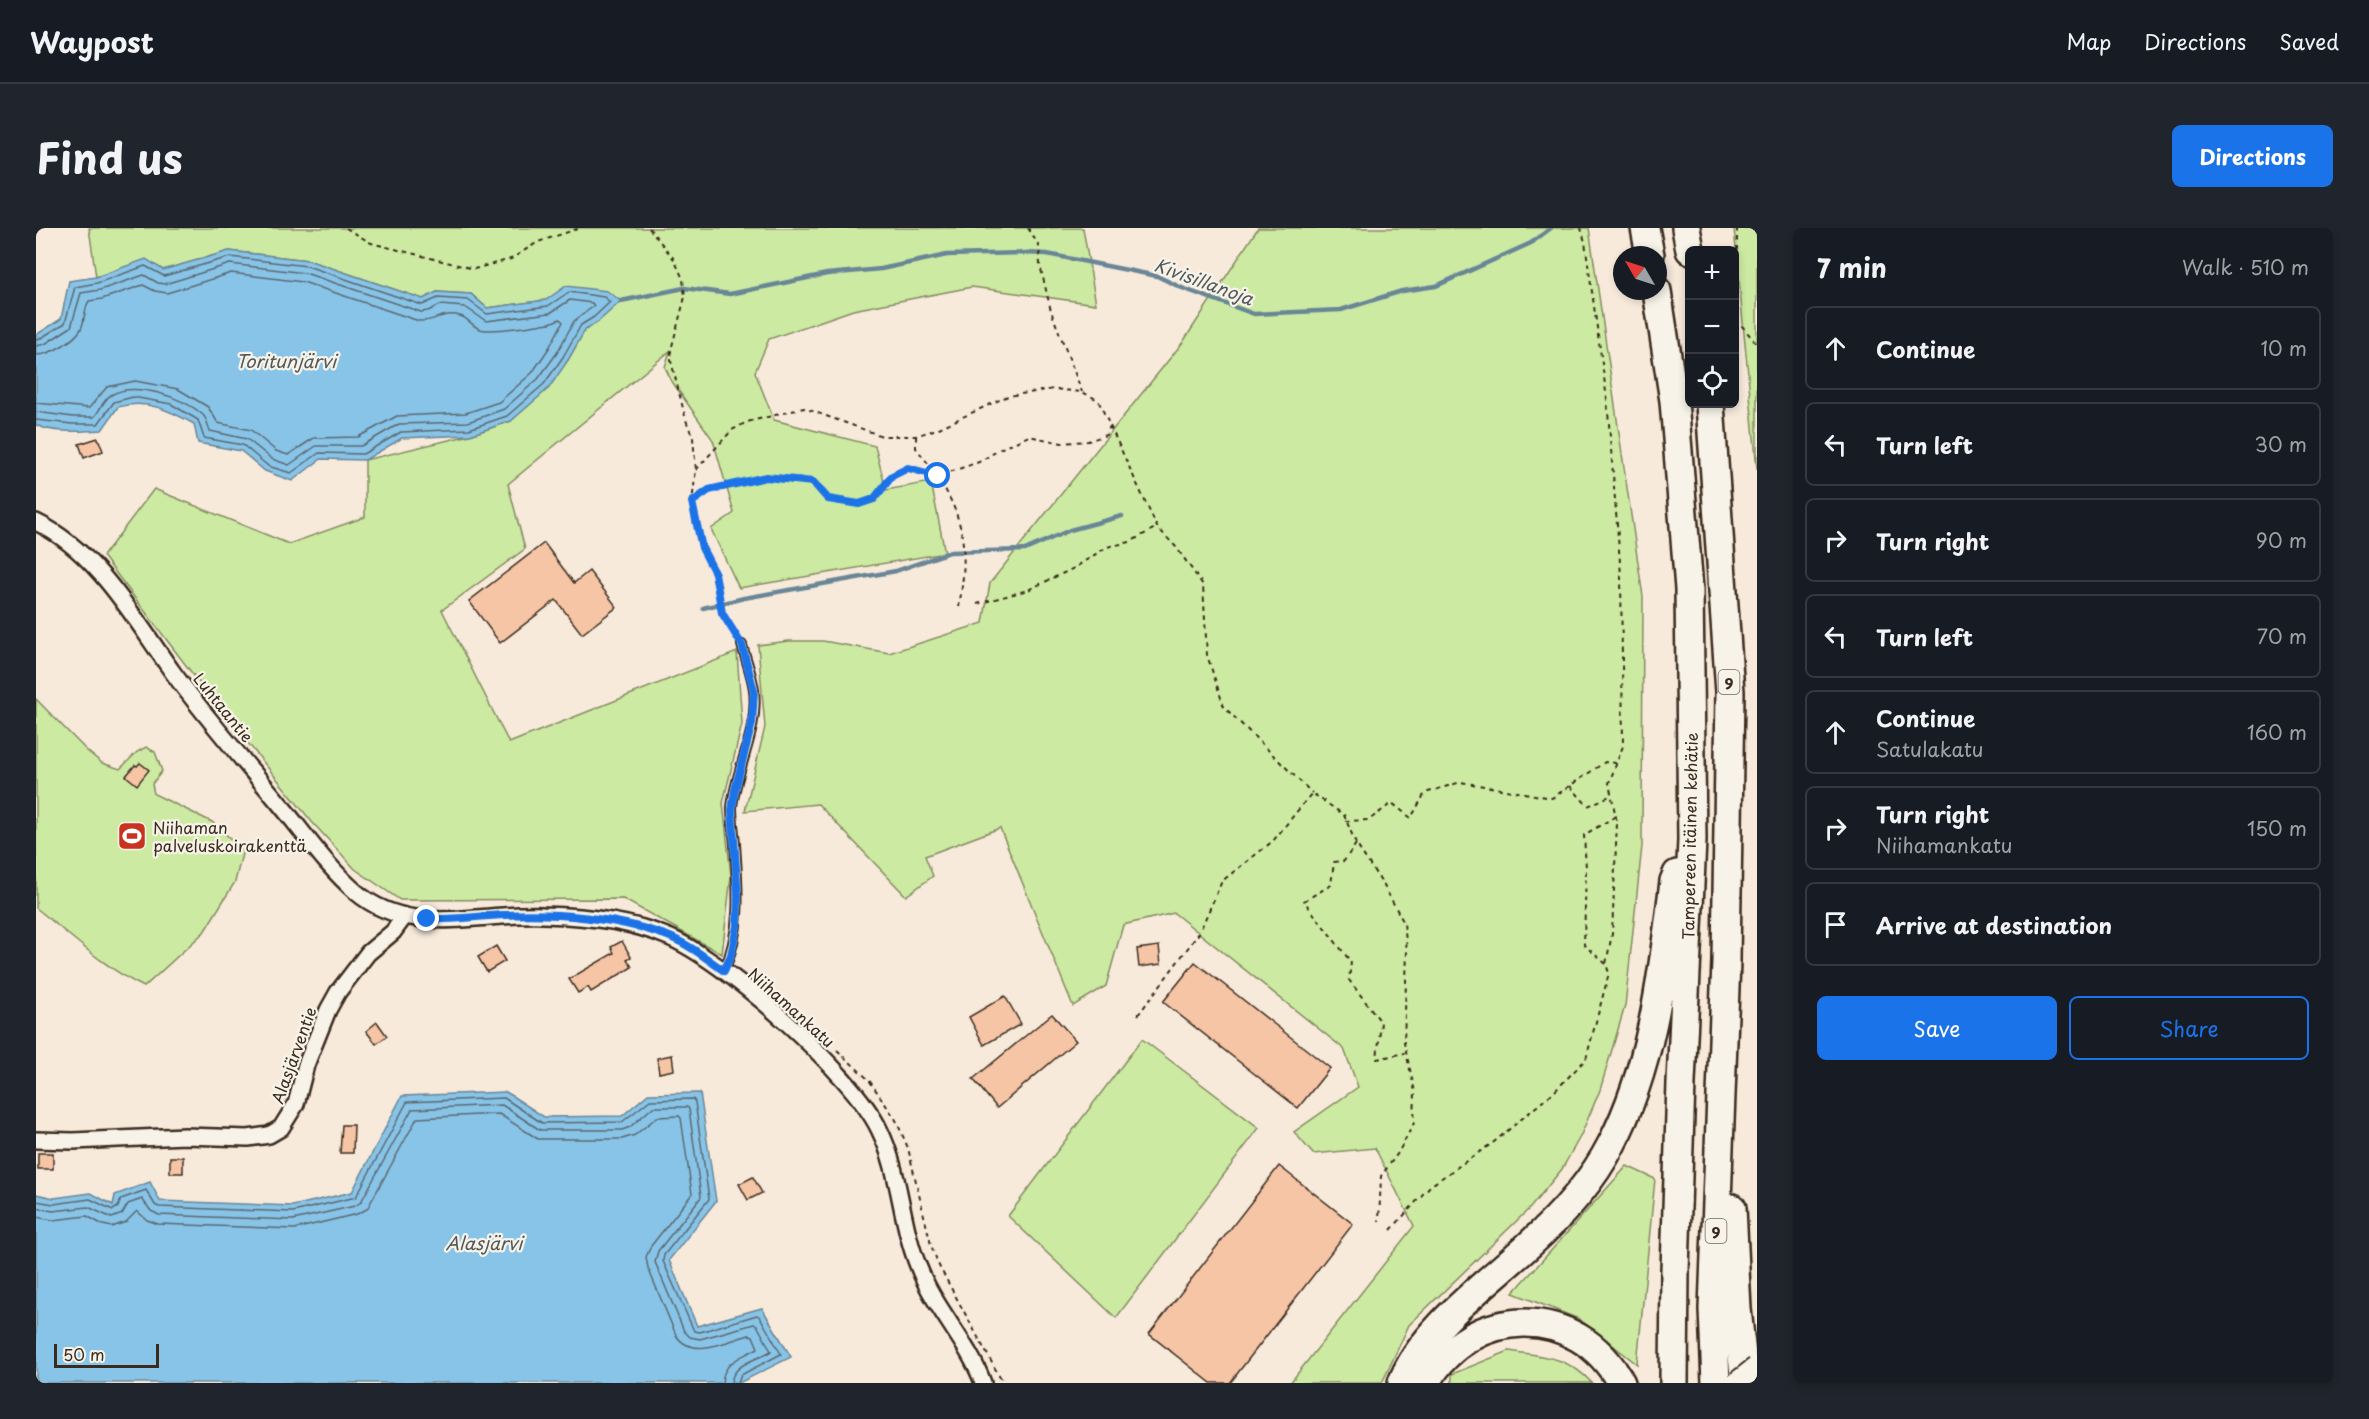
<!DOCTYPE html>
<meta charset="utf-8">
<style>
:root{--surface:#171b24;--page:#20242c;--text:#f1f3f6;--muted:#9ea1a6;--line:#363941;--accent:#1a73e8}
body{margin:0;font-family:"Playpen Sans",sans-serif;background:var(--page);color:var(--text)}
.controls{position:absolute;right:18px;top:18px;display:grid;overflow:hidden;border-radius:9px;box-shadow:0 3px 9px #0003}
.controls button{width:54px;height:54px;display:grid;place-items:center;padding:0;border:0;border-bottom:2px solid var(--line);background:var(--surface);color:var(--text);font:30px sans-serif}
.compass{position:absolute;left:1577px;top:18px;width:54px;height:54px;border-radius:50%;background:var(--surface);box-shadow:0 3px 9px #0003;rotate:309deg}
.scale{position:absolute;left:18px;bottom:15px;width:105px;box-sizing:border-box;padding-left:6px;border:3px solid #3b2a1e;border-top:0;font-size:16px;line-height:21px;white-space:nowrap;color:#3b2a1e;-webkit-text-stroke:4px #f7f3e8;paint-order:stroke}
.stop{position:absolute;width:18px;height:18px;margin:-14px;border:4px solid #1a73e8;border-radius:50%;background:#fff}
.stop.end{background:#1a73e8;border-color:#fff;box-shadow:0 2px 6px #0008}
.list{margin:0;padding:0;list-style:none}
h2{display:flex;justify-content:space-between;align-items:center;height:78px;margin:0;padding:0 24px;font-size:26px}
h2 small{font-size:20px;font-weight:400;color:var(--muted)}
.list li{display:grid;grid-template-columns:39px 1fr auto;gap:18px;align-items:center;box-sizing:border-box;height:84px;margin:0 12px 12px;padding:0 12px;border:2px solid var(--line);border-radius:9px}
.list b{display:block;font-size:22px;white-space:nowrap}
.list p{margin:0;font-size:20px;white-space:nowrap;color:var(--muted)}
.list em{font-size:20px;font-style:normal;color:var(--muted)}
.actions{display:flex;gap:12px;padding:18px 24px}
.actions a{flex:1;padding:14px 0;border:2px solid var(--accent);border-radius:9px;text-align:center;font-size:21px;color:var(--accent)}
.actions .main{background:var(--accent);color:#fff}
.icon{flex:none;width:33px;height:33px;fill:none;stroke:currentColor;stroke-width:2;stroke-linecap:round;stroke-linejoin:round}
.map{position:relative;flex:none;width:1721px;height:1155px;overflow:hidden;border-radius:9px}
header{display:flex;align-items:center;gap:36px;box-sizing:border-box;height:84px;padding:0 30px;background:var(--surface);border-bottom:2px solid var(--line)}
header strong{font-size:28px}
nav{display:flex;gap:33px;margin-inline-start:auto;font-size:21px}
.intro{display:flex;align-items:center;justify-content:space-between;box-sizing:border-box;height:144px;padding:0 36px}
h1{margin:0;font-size:42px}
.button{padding:15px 27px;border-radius:9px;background:var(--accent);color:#fff;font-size:21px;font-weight:700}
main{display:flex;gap:36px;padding:0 36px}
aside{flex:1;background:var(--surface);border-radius:9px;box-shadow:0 3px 9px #0003}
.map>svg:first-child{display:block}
</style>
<header>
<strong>Waypost</strong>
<nav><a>Map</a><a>Directions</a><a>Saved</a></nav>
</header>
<div class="intro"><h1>Find us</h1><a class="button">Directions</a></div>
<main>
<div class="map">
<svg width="1721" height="1155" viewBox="0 0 1721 1155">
<rect width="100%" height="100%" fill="#f7eadb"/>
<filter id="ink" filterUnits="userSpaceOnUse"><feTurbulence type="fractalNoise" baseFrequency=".0167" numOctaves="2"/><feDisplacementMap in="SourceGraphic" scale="12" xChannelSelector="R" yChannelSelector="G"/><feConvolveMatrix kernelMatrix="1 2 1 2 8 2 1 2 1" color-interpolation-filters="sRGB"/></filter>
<g filter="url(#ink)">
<path fill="#cceaa2" stroke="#848a60" stroke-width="1.5" d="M 53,0 L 1047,0 L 1060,76 L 936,59 L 817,82 L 733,111 L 719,144 L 738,192 L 839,218 L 850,262 L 895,254 L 909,325 L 703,360 L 675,301 L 698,285 L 677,212 L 635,152 L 629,139 L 634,123 L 472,256 L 489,321 L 406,382 L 473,515 L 701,424 L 706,496 L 687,575 L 695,648 L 686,726 L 587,671 L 364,672 L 319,641 L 276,594 L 168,461 L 67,328 L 118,261 L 253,316 L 329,289 L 329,232 L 434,207 L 475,193 L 532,132 L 549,102 L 562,94 L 531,58 L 511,72 L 451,80 L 435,66 L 401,64 L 387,71 L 272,32 L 193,23 L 127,42 L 110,32 L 60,49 Z
M 1222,0 L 1553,0 L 1607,369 L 1606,618 L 1589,778 L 1564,862 L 1545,907 L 1526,941 L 1494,980 L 1373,1097 L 1346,1155 L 1254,1155 L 1378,998 L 1339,920 L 1277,926 L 1258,904 L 1322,859 L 1308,821 L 1138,685 L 1087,697 L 1070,758 L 1037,778 L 964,600 L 889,628 L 897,648 L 870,668 L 782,576 L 709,583 L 729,499 L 722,417 L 753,413 L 787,413 L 853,425 L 947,395 L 954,355 L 1147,114 Z
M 1698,0 L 1721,0 L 1721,241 Z
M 0,471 L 51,523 L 66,535 L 84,541 L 101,524 L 110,519 L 119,524 L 126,543 L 116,556 L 118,566 L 176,594 L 207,622 L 199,654 L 168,704 L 108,759 C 71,742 32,705 0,680 Z
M 1106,811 L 1223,900 L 1080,1090 L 972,988 Z
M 1591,938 L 1619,951 L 1601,1136 L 1543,1091 L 1477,1065 Z
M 1473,1123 C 1507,1128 1531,1128 1556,1155 L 1416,1155 L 1416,1146 Z"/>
<path fill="#88c4e8" stroke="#698697" stroke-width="1.5" d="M 193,23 L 272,32 L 387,71 L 401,64 L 435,66 L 451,80 L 510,72 L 530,58 L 571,63 L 585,73 L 562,94 L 549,102 L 532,132 L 513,160 L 475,193 L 434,207 L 366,210 L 329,232 L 285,231 L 256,253 L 229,243 L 205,223 L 162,215 L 158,196 C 133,182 111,171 82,179 L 66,202 C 46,203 18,206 0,197 L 0,107 L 25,91 L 33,53 L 60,49 L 110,31 L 127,42 Z
M 470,864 L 508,889 L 586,888 L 612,866 L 664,865 L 680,973 L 633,1032 L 661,1098 L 726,1080 L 755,1129 L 703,1155 L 0,1155 L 0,966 L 18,970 L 55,965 L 77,977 L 79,967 L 114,954 L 124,973 L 257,978 L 316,964 L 366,868 Z"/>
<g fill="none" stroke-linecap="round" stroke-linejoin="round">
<path stroke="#5a686f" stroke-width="1.5" d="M 0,111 L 5,110 L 29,95 L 39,59 L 61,55 L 109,38 L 128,48 L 194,29 L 271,38 L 386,77 L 402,70 L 432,72 L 451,86 L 512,78 L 533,64 L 568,69 L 574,74 L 558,89 L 545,97 L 527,129 L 508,156 L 471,188 L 433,201 L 365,204 L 327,226 L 283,225 L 255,245 L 232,238 L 207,217 L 168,210 L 162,192 L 135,176 L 97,169 L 78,174 L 62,196 L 36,196 L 0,192
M 0,118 L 9,116 L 35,99 L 45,65 L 64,62 L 108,47 L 122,55 L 129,56 L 194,36 L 269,45 L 385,84 L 392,83 L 404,77 L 429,79 L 450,93 L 514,85 L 534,72 L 556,75 L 558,78 L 538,93 L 521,125 L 502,151 L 468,181 L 432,194 L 363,196 L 325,218 L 280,218 L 253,237 L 236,231 L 211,211 L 174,203 C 172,198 171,191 167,187 C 148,169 98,153 75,167 C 67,172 64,183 58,189 L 37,189 L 0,184
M 0,127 C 14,127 38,113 45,101 C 49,92 48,81 53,73 L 66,71 L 107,57 L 119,63 L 131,65 L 195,45 L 267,54 L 383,93 C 398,94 408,83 424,88 C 432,90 436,98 444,101 C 457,105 499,97 514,95 L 524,91 L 527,94 L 513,120 L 496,145 L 463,174 L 430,185 L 361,188 L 322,209 L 278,210 L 252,227 L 240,223 L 215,202 L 182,195 L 172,179 L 142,161 L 99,153 L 71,159 L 53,180 L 0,175
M 0,973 L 18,976 L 54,971 L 77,982 L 82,979 L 85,971 L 110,962 L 119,977 L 123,979 L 257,984 L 320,969 L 371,874 L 468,870 L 506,895 L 586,894 L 614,872 L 657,871 L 659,874 L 673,971 L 628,1027 L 627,1033 L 658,1103 L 664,1104 L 721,1087 L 724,1089 L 745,1126 L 705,1147 L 702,1155
M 0,980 L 17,983 L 52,979 L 76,990 L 86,986 L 92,976 L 106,971 L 115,983 L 123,987 L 257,992 L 319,978 L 325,974 L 376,881 L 466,877 L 504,902 L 586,902 L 594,899 L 617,879 L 651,879 L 653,881 L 665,969 L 622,1023 L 619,1034 L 648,1103 L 654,1109 L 664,1111 L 718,1096 L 721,1097 L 735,1123 C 721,1132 696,1136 695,1155
M 0,989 L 17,992 L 51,988 L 67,997 L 76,999 L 90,994 L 101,983 L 111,992 L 122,996 L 259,1001 L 321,986 L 331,981 L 381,890 L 463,886 L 502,911 L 586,911 L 599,907 L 621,889 L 643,888 L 645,890 L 656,966 L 615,1018 L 610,1029 L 612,1040 L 640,1107 C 656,1132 691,1113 713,1107 L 717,1108 L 722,1120 C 706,1129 687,1133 686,1155"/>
<path stroke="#698697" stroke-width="4.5" d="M 585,73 L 648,60 L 694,66 L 791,46 L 845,41 L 911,27 L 987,25 L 1011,26 L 1121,48 L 1146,60 L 1218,86 L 1305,82 L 1366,63 L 1400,58 L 1495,15 L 1515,0
M 667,380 L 708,370 L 860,343 L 914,324 L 989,322 L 1034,302 L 1086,288"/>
</g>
<path fill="#f5c5a5" stroke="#3b2a1e" stroke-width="1.5" d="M 62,210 L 67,223 L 48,230 L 43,216 Z
M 508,315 L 538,355 L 553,343 L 581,379 L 546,406 L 520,372 L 464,415 L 433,373 Z
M 104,535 L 113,542 L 101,557 L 90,548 L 99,537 L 101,538 Z
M 586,713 L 595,729 L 591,731 L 596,739 L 555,764 L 552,759 L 542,765 L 533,751 L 578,725 L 575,719 Z
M 460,718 L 469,733 L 451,744 L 442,729 Z
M 1123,718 L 1125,736 L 1103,739 L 1101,721 Z
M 1159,734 L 1294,840 L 1262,880 L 1127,774 Z
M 969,768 L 985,796 L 948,817 L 933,789 Z
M 1016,786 L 1040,813 L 961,880 L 937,851 Z
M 341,794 L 351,808 L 340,816 L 330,803 Z
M 636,827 L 638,842 L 623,845 L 621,830 Z
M 306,897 L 318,897 L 317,925 L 304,925 Z
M 2,925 L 17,925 L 17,941 L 2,941 Z
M 134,929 L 147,929 L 147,945 L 134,945 Z
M 1243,938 L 1317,996 L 1194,1155 L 1175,1155 L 1113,1106 Z
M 717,949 L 726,965 L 712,972 L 703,956 Z"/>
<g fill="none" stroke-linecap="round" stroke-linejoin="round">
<g stroke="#3b2a1e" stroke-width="12">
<path id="service" d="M 688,743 C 706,702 702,660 699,616 C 698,604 696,591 696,579 C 700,540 723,502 718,462 C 716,447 710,432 706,417"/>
</g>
<g stroke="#3b2a1e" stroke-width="20">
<path id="minor" d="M 0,294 C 62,324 99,392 138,446 C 171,491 208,533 243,575 C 268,605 291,639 320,664 C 374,710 443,684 507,687 C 548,688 592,692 630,708 C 687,730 817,846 843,901 C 865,945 864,995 883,1040 C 899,1081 932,1114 947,1155
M 0,912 L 37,913 L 149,908 L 212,910 L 233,907 L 245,900 L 260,876 L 270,837 L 292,782 L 302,764 L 332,725 L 357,704 L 368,689"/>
</g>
<g stroke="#3b2a1e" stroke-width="32">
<path id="motorway" d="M 1609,0 L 1614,27
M 1650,0 L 1654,22
M 1621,63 L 1638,173 L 1653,361 L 1656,612 L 1645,855 L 1639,1043 L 1638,1155
M 1674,176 L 1694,464 L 1690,733 L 1677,1081 L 1680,1155
M 1696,980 L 1701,1081 L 1709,1155
M 1366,1155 C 1385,1102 1453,1054 1494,1016 C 1525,988 1556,954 1575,917 C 1617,837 1627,742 1638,653 L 1641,646
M 1390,1155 C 1434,1076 1542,1074 1585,1155"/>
</g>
<path stroke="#3b2a1e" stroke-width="2" stroke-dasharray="4.5 4.5" stroke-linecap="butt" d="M 310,0 L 335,15 L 438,41 L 475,31 L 502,14 L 544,0
M 613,0 L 638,31 L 647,51 L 649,69 L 635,122 L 635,133 L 650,192 L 657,210 L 660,242 L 656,274 L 666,320 L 679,345 L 686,385 L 700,407
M 992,0 L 1003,18 L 1004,37 L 1015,83 L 1046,164
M 1701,0 L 1701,92 L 1721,116
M 880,208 L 880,220 C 925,276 935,308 923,379
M 660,242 L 696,202 L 711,194 L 768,180 L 846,208 L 880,208 L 903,200 L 972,168 L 1018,161 L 1046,164 L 1062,172 L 1121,299 L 1140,319 L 1167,357 L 1171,427 L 1188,479 L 1276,565
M 656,274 L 673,262 L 730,249 L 777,254 L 792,271 L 823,276 L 838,271 L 856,248 L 872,240 L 902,248 L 943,234 L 966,220 L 993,208 L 1026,215 L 1052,213 L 1070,207 L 1074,198
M 941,376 L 992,362 L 1038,340 L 1071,319 L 1094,314 L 1121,299
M 1534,558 L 1552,578 L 1576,567
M 1309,593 L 1333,592 L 1356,575 L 1375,590 L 1389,565 L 1425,554 L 1516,570 L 1569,534 L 1580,535
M 1320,616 L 1308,633 L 1298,634 L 1295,657 L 1268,673 L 1315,734 L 1313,752 L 1345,794 L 1341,831 L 1369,825
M 1570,736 L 1548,717 L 1550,640 L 1548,607 L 1580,588
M 1102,787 L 1163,705 L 1186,653 L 1237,613 L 1276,565 L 1308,587 L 1320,616 L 1348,658 L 1368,695 L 1371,723 L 1368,815 L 1379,864 L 1378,895 L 1362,925 L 1345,948 L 1343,993
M 801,822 L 833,852 L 860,892 L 872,920 L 895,1017 L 903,1038 L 967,1155
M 1355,1002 L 1394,958 L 1458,914 L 1519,863 L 1550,831 L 1573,745 L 1570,736 L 1576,706 L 1581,595 L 1573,555 L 1587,518 L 1585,347 L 1571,171 L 1549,14 L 1545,0"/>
<use href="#service" stroke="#f7f3e8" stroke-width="8"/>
<use href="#minor" stroke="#f7f3e8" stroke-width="15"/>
<use href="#motorway" stroke="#f7f3e8" stroke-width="27"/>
<g stroke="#3b2a1e" stroke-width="28" stroke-linecap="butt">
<path id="trunk-bridge" d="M 1703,1155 L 1721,1141"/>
</g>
<use href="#trunk-bridge" stroke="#f7f3e8" stroke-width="24"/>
</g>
</g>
<g fill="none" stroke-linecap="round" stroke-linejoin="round" filter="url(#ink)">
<path stroke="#1a73e8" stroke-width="8" d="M 391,691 C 418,692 443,688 469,687 C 519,684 582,690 629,707 C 651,715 669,729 688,743 L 695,727 L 701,698 L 702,669 L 696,582 L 699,562 L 716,495 L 718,463 L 706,417 L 686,385 L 679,345 L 666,320 L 656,274 L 673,262 L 730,249 L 777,254 L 792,271 L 823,276 L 838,271 L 856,248 L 872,240 L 902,248"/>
</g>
<defs>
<g id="stadium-square" transform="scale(1.5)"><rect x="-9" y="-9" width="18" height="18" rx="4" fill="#c8321e" stroke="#f7f3e8"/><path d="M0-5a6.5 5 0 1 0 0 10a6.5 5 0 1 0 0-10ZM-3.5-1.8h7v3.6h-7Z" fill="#fff"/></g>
</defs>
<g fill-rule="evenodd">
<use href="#stadium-square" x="96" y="608"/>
</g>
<g text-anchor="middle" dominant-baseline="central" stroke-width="4.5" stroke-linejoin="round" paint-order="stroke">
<g fill="#f7f3e8" stroke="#73665b" stroke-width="1.5">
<rect x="1682.5" y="442" width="21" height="24" rx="4.5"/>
<rect x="1669.5" y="991" width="21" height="24" rx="4.5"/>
</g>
<g font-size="15" font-weight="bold" fill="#3b2a1e">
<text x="1693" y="454">9</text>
<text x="1680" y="1003">9</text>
</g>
<g font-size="16" fill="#3b2a1e" stroke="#f7f3e8">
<text transform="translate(188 479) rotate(51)">Luhtaantie</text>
<text transform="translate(1653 608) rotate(-89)">Tampereen itäinen kehätie</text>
<text transform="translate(756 779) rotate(42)">Niihamankatu</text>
<text transform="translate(257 827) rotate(-70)">Alasjärventie</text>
</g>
<g font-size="16" fill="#3b2a1e" stroke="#f7f3e8" text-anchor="start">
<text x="117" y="599">Niihaman<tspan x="117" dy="18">palveluskoirakenttä</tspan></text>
</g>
<g font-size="18" font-style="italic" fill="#52585b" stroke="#f7f3e8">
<text transform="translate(1168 53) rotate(20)">Kivisillanoja</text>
<text x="250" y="132">Toritunjärvi</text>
<text x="448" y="1014">Alasjärvi</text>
</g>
</g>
</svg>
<div class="controls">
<button>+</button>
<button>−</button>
<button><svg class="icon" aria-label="locate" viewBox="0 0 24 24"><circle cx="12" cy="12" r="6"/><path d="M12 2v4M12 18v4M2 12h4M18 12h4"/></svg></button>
</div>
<svg class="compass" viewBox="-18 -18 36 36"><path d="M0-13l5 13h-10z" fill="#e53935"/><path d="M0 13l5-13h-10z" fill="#9ea1a6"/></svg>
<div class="scale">50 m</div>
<div class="stop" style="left:902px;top:248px"></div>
<div class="stop end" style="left:391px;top:691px"></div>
</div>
<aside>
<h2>7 min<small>Walk · 510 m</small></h2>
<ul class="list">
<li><svg class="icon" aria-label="ahead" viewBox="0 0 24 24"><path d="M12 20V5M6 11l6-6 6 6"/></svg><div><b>Continue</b></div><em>10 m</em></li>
<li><svg class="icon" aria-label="left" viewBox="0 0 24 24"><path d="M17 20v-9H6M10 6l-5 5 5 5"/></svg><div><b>Turn left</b></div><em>30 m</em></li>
<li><svg class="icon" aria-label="right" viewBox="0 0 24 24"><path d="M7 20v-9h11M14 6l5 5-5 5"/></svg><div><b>Turn right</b></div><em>90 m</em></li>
<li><svg class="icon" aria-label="left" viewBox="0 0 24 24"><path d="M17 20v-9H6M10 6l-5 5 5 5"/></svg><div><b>Turn left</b></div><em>70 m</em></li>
<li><svg class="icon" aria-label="ahead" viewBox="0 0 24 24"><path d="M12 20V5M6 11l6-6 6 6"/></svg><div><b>Continue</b><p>Satulakatu</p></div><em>160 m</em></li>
<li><svg class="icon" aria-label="right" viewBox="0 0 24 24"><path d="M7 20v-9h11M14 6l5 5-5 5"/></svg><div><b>Turn right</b><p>Niihamankatu</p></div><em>150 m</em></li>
<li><svg class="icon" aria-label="arrive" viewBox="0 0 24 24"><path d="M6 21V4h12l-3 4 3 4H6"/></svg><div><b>Arrive at destination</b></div></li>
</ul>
<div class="actions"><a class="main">Save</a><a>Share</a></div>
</aside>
</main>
